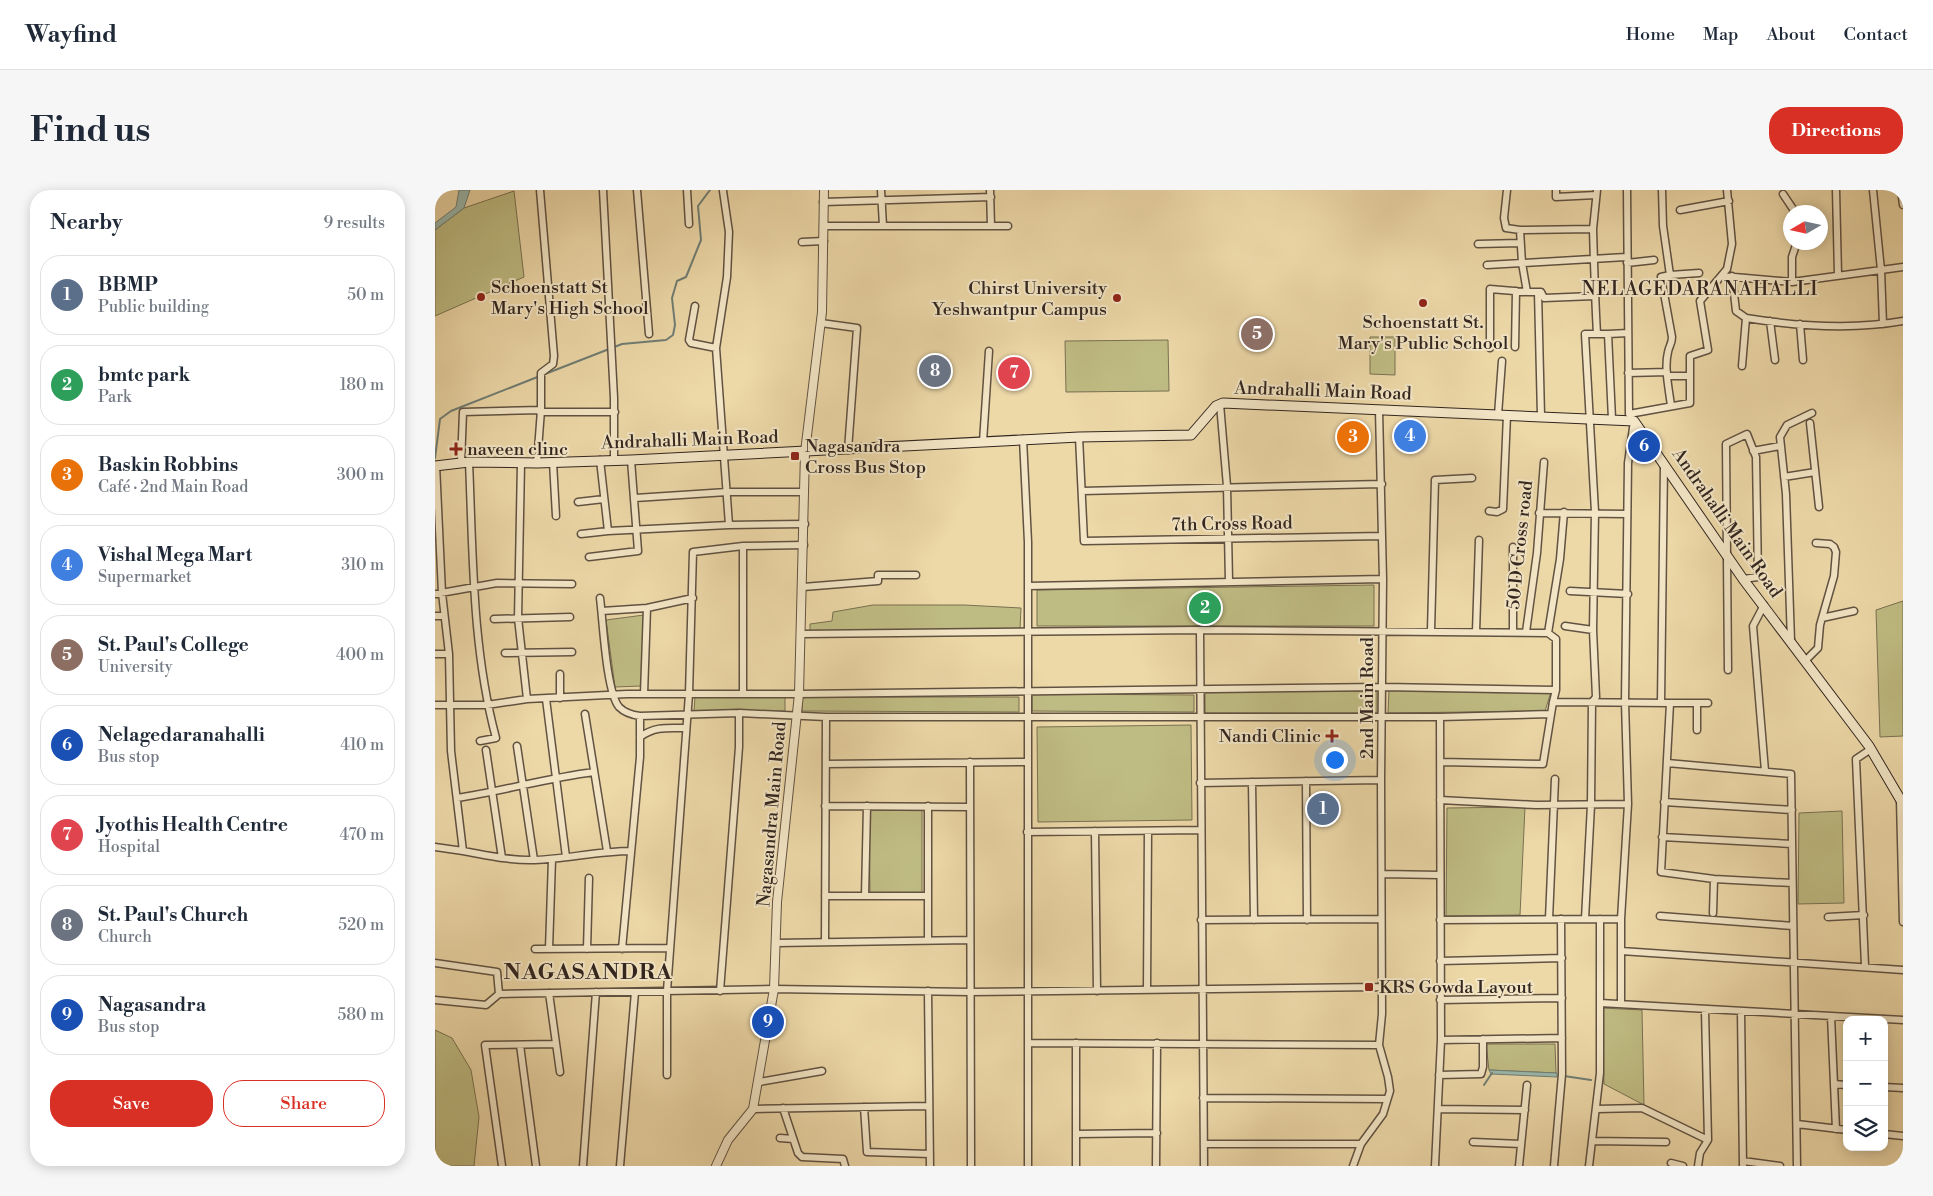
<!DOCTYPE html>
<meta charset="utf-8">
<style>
:root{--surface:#fff;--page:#f6f6f7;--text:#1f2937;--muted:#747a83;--line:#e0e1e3;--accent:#d93025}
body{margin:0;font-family:"Libre Bodoni",serif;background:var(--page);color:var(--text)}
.controls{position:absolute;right:15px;bottom:15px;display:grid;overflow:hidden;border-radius:10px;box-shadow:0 2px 12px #0003}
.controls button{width:45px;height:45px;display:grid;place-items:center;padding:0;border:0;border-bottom:1px solid var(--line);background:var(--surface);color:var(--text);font:25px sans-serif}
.compass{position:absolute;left:1348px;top:15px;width:45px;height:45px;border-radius:50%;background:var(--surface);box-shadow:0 2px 12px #0003;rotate:261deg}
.you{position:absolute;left:899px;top:569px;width:18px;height:18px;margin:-12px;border:4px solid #fff;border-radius:50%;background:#1a73e8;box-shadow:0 0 0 8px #1a73e833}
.badge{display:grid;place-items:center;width:32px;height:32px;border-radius:50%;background:var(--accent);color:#fff;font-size:16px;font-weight:700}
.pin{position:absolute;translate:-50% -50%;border:2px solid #fff;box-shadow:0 1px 5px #0006}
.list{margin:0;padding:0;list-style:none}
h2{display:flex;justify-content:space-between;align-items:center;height:65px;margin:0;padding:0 20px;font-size:21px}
h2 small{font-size:16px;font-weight:400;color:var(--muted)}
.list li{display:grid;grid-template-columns:32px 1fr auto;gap:15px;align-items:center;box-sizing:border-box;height:80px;margin:0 10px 10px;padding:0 10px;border:1px solid var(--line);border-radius:20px}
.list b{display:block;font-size:19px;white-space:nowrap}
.list p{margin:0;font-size:16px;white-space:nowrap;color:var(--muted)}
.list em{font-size:16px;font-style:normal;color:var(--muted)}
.actions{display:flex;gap:10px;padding:15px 20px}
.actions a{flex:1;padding:11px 0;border:1px solid var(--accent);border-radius:20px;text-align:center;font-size:18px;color:var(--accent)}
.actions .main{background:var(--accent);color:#fff}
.icon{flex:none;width:28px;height:28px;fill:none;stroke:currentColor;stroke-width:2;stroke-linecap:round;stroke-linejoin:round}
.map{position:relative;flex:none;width:1468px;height:976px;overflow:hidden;border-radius:20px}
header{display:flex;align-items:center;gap:30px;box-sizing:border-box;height:70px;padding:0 25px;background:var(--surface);border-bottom:1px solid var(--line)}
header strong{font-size:24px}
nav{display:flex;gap:28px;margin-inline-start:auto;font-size:18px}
.intro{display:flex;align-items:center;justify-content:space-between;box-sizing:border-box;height:120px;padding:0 30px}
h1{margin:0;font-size:35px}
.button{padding:12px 22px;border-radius:20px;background:var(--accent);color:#fff;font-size:18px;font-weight:700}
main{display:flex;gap:30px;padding:0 30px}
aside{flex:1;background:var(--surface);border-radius:20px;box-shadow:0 2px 12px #0003}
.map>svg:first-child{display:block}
</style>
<header>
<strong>Wayfind</strong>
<nav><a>Home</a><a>Map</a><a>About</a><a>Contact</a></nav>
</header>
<div class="intro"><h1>Find us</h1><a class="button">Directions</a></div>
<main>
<aside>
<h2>Nearby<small>9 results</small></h2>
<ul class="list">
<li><span class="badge" style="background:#5c6f8a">1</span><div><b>BBMP</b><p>Public building</p></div><em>50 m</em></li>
<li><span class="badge" style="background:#2e9e5b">2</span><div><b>bmtc park</b><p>Park</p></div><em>180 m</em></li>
<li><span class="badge" style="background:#e8710a">3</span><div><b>Baskin Robbins</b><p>Café · 2nd Main Road</p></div><em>300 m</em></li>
<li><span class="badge" style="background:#3f7fe0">4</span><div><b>Vishal Mega Mart</b><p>Supermarket</p></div><em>310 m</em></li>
<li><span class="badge" style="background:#8d6e63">5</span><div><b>St. Paul's College</b><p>University</p></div><em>400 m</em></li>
<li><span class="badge" style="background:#1a4fb4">6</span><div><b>Nelagedaranahalli</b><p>Bus stop</p></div><em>410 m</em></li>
<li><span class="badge" style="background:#e0444e">7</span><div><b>Jyothis Health Centre</b><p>Hospital</p></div><em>470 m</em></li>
<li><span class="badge" style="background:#6b7280">8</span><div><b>St. Paul's Church</b><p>Church</p></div><em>520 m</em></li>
<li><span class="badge" style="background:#1a4fb4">9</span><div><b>Nagasandra</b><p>Bus stop</p></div><em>580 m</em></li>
</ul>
<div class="actions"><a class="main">Save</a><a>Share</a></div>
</aside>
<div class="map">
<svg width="1468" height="976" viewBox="0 0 1468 976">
<rect width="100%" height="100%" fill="#edd8a8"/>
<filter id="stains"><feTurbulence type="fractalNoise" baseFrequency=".004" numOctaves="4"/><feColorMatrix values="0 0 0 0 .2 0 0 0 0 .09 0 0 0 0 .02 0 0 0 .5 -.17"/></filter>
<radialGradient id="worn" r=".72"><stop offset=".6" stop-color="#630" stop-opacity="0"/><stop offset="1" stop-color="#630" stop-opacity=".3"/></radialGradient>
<path fill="#bfbc83" stroke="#787152" d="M 79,1 L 89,87 L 0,126 L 0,40 L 29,18 Z
M 935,147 L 960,147 L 960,185 L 935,184 Z
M 733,150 L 734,201 L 631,202 L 630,151 Z
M 939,395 L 939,436 L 602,436 L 602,400 Z
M 1468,411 L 1468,546 L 1445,547 L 1441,420 Z
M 438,415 L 529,415 L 586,418 L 585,439 L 375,441 L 375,434 L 397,431 L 398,422 Z
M 209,425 L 206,496 L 180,497 L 171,430 Z
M 954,500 L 1116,502 L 1110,521 L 953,523 Z
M 770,501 L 942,501 L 942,523 L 770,523 Z
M 597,504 L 759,505 L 759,522 L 597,521 Z
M 260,507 L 350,507 L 350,521 L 259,521 Z
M 367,507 L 584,507 L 584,522 L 367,521 Z
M 756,535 L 757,630 L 603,632 L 602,537 Z
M 1090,617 L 1085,725 L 1011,726 L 1012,618 Z
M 434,620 L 487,620 L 487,703 L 435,703 Z
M 1407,621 L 1409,713 L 1363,714 L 1364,623 Z
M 1167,818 L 1207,820 L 1209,915 L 1169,894 Z
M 0,840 L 17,848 L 36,880 L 44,927 L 39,976 L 0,976 Z
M 1051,854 L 1120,854 L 1121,883 L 1054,880 Z"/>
<path fill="#9ab9ae" stroke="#707e75" d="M 24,0 L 35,0 L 29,18 L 0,40 L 0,33 L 21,17 Z
M 1054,880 L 1122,883 L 1122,887 L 1056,884 Z"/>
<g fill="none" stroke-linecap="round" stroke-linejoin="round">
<path stroke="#707e75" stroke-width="2" d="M 110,184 L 187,154 L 231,150 L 238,145 L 240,135 L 237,108 L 242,91 L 251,87 L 266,50 L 263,16 L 275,0
M 0,268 L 5,229 L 16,221 L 105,186
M 1129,886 L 1156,890
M 1049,895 L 1057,883"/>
<g stroke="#615242" stroke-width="9">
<path id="minor" d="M 105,0 L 119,166 L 118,174 L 106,183 L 106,220
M 168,0 L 179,208 L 179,270
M 202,0 L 214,144
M 252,0 L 254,34
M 446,0 L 448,36
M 555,0 L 556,36
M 1072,0 L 1069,28 L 1071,38 L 1085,40
M 1121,0 L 1121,7 L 1161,5
M 1227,0 L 1228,36 L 1235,85 L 1226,87 L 1237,147 C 1237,154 1234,156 1233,162 C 1229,178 1234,199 1236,216
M 1401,0 L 1403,85
M 1438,0 L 1446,80 L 1468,77
M 1466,0 L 1468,15
M 1348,4 L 1360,22
M 388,12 L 556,7
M 1245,20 L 1294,11
M 389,36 L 573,36
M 1158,39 L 1162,0
M 367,52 L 389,51
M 1043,54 L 1085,53
M 1192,73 L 1219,70
M 1052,75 L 1087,73 L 1092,102 L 1106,102 L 1109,108 L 1159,106
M 1235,85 L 1264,83
M 1288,86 L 1357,92 L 1446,80 L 1448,134
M 1297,86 L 1301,121 L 1311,128
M 1357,92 L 1357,67 L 1362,52
M 1103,102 L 1106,226
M 260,116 L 254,150 L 256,153 L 281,158 L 294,335
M 1335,131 L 1340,170
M 386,133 L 422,138 L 413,260
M 1365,134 L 1368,170
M 1162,144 L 1173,144 L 1177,229
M 1173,144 L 1193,143
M 1080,157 L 1081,101
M 281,158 L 292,87 L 294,42 L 288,1
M 1055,158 L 1055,99 L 1092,102
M 1307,176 L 1311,128 C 1361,136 1418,140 1468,131
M 1193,183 L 1232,182
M 1233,186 L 1255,186
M 785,214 L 792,296 L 794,391
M 105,222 L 180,222
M 1194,224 L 1255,213 L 1255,166 L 1273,160 L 1265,111 L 1292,79 L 1297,54 L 1292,0
M 1063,225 L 1067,171
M 1375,233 L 1384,317
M 644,247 L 649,351 L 947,346
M 588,249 L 593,352 L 593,976
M 548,252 L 554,161
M 1318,261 L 1345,256
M 165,270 L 173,341 L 294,335 L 370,334
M 34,272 C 38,364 37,459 61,548 L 45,551
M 118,272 L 121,326
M 26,273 L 28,222 L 106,220 L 102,273
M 86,273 L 83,428 L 92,509
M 1,275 L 7,403 L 14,464 L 16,561 L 28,661 C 51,665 76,671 100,670 C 132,669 163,661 196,661
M 1349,287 L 1380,282
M 647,301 L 947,294
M 200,308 L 292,302 L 369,302
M 143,312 L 169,309
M 1054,321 L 1062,322 L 1068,319 L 1072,225
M 1104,323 L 1192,324
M 146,344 L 173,341
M 308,356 L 308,503
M 154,367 L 203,361 L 196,270
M 593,396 L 948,389
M 368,397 L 443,391 L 443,385 L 481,385
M 1135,401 L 1193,404
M 0,404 L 62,393 L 137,394
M 165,408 C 168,431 171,501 184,517 C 190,523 197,525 205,526 L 304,523 L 304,557 L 285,801
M 1329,415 L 1318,436 L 1330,581
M 167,421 L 212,418 L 258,408
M 0,426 L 9,426
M 1387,428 L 1419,421
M 59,429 L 135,427
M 1130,436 L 1158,440
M 765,440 L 769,976
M 996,441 L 1000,290 L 1037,288
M 1041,442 L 1044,350
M 1078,442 L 1078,357
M 1091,442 L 1102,363 L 1109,272
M 1113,443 L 1125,369 L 1129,322
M 367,444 L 765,440 L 1113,443 L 1121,449 L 1121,500 L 1118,512 L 1235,513 L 1226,682 L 1279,689 L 1357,693
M 1356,451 L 1351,304 L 1345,247 L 1352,235 L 1377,223
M 70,463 L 137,462
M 0,464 L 14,464
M 1370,471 L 1383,458 L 1385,435 L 1399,386 L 1401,362 L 1399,357 L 1395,354 L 1381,353
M 1293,480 L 1291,254 L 1312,244 L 1321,267 L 1323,387 L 1308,389
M 125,484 L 125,508
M 209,504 L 212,418
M 111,509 L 131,667
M 1226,513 L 1229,275
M 1235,513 L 1273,513
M 0,515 L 52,515 L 92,509 L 192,504 L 364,504 L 948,497 L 1121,500
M 304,523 L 391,527 L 1005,527 L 1115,524
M 150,524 L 172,661
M 1262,540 L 1262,513
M 205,547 C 220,536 233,538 251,538
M 82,556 L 99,670
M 51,560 L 67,668
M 535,572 L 536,976
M 1006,572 L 1108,574 L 1118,512
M 1232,573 L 1356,584 L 1362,976
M 391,574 L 592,572
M 871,591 L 872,730
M 817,592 L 819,730
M 765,593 L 946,590
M 22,608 C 68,601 112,588 159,582
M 1005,610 L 1101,615 L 1193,614
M 1465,610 L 1468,732
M 1229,612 L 1357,620
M 390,616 L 534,617
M 660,641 L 662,801
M 592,642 L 766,640
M 1227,647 L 1357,654
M 0,657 L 28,661
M 947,684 L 1004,685
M 390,706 L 493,706
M 430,706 L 432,616
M 1278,723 L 1279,689
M 1225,726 L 1358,736
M 1393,727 L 1429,725
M 1114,729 L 1120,589
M 1150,729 L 1156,615 L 1157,512 L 1161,507 L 1158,440 L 1160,322 L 1150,144 L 1162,144 C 1160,109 1159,74 1158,39 L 1085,40 L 1087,73 L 1191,67
M 766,730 L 946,729
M 1005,730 L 1186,729
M 493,750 L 493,616
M 390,751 L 391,527
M 341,753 L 535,750
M 100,759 L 235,758
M 114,759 L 117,669
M 152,759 L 154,688
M 187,759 L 205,567 L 205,526
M 1186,761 L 1468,780
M 1005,771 L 1127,768
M 0,773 L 62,782 L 64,804 L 51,815 L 0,810
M 1430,776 L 1421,569 L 1436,559
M 712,800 L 713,641
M 493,801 L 495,976
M 114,803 L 125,882
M 64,804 L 339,799 L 535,802 L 946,797
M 1005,810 L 1127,808
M 1165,813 L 1468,830
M 1186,814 L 1186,729 L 1193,614 L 1190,512 L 1193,273 L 1199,231 L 1194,224 L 1192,0
M 1306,821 L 1308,976
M 1396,826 L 1401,939
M 1006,850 L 1127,848
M 593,853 L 944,855
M 641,853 L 641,976
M 85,855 L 101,976
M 232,885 L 232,801 L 254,504 L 258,362 L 308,356 L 369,355
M 1004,885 L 1046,884 L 1048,877 L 1048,849
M 324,892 L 387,881
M 1399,894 L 1412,895
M 1449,897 L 1468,898
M 768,908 L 952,909
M 429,917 L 432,962 L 495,964
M 348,918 L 363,963 L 367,967 L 408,969 L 410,976
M 318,919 L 493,916
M 1003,919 L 1090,920
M 1162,919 L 1207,918 L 1273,950
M 1362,934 L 1412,940
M 641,944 L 722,943
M 1449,944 L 1468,946
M 345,948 L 358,949
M 1157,951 L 1231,952
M 1038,952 L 1086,954
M 769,954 L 926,954
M 1308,971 L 1345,976
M 1236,973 L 1248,976
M 67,976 L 50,855 L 121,854
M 148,976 L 161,802
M 185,976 L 200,802
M 721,976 L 722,853
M 918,976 L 926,954 L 948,924 L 955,901 L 953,887 L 944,855 L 947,824 L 946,590 L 948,389 L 944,220
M 1000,976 L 1006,850 L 1005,527
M 1084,976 L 1092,895
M 1119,976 L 1127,884 L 1126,729
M 1154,976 L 1165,883 L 1165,729
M 1263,976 L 1265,963 L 1273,950 L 1270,820"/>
</g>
<g stroke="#615242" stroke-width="10">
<path id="tertiary" d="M 281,976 L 293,950 L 318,919 L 339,799 L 342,712 L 364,504 L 370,262 L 387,122 L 389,0"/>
</g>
<g stroke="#322620" stroke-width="11">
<path id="secondary" d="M 0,276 L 34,272 L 102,273 L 196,270 L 644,247 L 756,245 L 781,216 L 788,213 L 1199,231 L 1308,389 L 1434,556 L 1468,614"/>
</g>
<use href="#minor" stroke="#f3e6c6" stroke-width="6"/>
<use href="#tertiary" stroke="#f3e6c6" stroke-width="8"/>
<use href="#secondary" stroke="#f3e6c6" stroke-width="9"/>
</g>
<g fill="#8f2418" stroke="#f3e6c6" stroke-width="2">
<circle cx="46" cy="107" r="5"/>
<circle cx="682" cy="108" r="5"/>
<circle cx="988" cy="113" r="5"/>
<path d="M18.5 251.5h5v5h5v5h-5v5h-5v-5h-5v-5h5z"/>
<rect x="355" y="261" width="10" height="10" rx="2.5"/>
<path d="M894.5 538.5h5v5h5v5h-5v5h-5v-5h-5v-5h5z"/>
<rect x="929" y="792" width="10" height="10" rx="2.5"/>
</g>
<g text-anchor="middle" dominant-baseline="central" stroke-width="4" stroke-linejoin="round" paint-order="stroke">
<g font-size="18" fill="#322620" stroke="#f3e6c6" text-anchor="start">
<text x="56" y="97">Schoenstatt St<tspan x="56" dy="21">Mary's High School</tspan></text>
<text x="672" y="98" text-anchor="end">Chirst University<tspan x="672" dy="21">Yeshwantpur Campus</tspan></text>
<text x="988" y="132" text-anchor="middle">Schoenstatt St.<tspan x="988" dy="21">Mary's Public School</tspan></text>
<text x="370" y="256">Nagasandra<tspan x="370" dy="21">Cross Bus Stop</tspan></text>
<text x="32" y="259">naveen clinc</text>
<text x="886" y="546" text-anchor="end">Nandi Clinic</text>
<text x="944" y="797">KRS Gowda Layout</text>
</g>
<g font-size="18" fill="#322620" stroke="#f3e6c6">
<text transform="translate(888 201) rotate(2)">Andrahalli Main Road</text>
<text transform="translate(255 250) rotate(-2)">Andrahalli Main Road</text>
<text transform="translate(1292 333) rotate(55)">Andrahalli Main Road</text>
<text transform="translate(797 334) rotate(-1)">7th Cross Road</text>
<text transform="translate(1085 355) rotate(-84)">50 D Cross road</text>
<text transform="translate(932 508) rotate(-90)">2nd Main Road</text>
<text transform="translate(337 624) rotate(-85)">Nagasandra Main Road</text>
</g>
<g font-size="19" letter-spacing="1" fill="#322620" stroke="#f3e6c6">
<text x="1265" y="99">NELAGEDARANAHALLI</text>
</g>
<g font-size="22" font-weight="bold" letter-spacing="1" fill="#322620" stroke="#f3e6c6">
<text x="153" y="782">NAGASANDRA</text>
</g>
</g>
<rect width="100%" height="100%" filter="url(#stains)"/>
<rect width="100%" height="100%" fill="url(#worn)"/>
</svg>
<div class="controls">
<button>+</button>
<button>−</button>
<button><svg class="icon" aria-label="layers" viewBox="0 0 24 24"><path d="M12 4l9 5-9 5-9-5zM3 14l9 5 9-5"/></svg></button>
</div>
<svg class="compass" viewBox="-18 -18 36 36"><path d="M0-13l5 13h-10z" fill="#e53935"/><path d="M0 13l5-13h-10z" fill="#747a83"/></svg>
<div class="you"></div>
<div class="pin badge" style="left:888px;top:619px;background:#5c6f8a">1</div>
<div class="pin badge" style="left:770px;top:418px;background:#2e9e5b">2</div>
<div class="pin badge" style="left:918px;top:247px;background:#e8710a">3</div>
<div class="pin badge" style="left:975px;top:246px;background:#3f7fe0">4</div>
<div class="pin badge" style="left:822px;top:144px;background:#8d6e63">5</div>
<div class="pin badge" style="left:1209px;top:256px;background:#1a4fb4">6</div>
<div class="pin badge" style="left:579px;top:183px;background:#e0444e">7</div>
<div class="pin badge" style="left:500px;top:181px;background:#6b7280">8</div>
<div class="pin badge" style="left:333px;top:832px;background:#1a4fb4">9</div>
</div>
</main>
